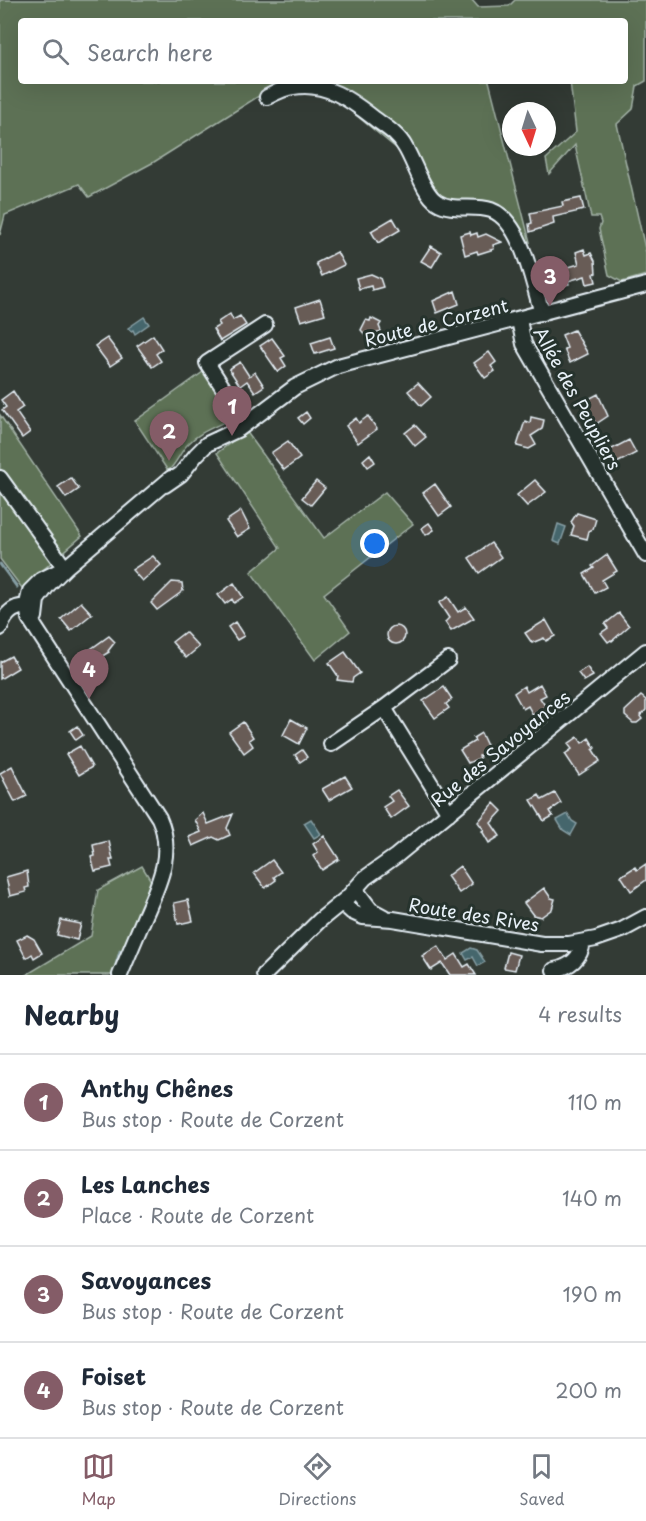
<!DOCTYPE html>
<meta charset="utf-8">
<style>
:root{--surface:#fff;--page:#f2f2f3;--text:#1f2937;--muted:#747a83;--line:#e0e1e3;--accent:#845c67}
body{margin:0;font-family:"Playpen Sans",sans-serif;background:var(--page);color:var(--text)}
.compass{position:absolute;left:502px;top:102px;width:54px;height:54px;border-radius:50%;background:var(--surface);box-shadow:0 6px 24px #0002;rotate:176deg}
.you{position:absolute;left:375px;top:544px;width:21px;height:21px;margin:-15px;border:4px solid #fff;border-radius:50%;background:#1a73e8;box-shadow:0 0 0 9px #1a73e833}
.badge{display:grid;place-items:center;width:39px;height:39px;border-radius:50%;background:var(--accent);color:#fff;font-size:20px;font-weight:700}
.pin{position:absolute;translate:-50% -50px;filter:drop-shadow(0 2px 3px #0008)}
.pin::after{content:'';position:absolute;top:32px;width:21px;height:18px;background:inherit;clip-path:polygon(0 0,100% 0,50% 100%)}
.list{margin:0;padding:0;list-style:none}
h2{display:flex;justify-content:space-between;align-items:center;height:78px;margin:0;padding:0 24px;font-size:26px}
h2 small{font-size:20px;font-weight:400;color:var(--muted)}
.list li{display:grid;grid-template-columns:39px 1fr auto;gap:18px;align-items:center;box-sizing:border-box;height:96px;padding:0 24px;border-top:2px solid var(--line)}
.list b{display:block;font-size:22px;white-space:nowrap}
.list p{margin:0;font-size:20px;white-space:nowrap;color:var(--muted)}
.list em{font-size:20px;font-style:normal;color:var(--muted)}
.icon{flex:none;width:33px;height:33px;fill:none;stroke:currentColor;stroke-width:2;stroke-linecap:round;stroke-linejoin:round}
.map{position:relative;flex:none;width:646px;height:975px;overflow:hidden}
.search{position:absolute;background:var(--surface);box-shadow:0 6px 24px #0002;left:18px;right:18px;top:18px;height:66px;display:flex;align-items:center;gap:15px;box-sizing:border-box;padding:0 21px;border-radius:6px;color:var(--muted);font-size:22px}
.sheet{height:462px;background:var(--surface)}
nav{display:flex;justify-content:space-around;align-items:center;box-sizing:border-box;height:84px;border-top:2px solid var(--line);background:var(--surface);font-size:16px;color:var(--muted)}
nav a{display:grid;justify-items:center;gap:3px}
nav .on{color:var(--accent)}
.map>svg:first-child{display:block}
</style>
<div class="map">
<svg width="646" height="975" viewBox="0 0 646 975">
<rect width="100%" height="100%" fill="#333b35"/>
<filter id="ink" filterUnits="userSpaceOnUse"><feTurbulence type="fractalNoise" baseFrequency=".0167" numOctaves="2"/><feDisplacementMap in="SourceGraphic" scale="12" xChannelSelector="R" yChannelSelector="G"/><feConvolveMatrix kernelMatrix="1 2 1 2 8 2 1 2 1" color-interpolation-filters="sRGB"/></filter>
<g filter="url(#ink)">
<path fill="#5d7154" stroke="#a2b1a6" stroke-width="1.5" d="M 0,0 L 472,0 L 478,7 L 509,6 L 515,0 L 646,0 L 646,81 L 637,86 L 633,109 L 617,124 L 646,253 L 646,275 L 622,282 L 609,275 L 599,229 L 601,223 L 599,217 L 591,217 L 575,145 L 549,174 L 546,159 L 576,132 L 570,81 L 625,81 L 625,21 L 21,21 L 21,81 L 291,81 L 262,94 L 154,162 L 89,197 L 79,184 L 5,215 L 0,235 Z
M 299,81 L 489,81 L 530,242 L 520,238 L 486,204 L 447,199 L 434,192 L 402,153 L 334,97 L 307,94 Z
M 203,372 L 235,416 C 220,426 201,430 188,444 C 180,452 177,463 168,471 L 135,421 Z
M 0,415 L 82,536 L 22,588 L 0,559 Z
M 246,431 L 324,538 L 385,492 L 413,524 L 324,594 L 350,631 L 315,660 L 251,572 L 280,548 L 217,453 Z
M 142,866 L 153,884 L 113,975 L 26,975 L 91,936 L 98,890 Z"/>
<path fill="#45666c" stroke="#869ea4" stroke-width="1.5" d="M 144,317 L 149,324 L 135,334 L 133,330 L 131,331 L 128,328 Z
M 558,524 L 566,527 L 560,544 L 553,541 Z
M 568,814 L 572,821 L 577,824 L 571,835 L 563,830 L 557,820 Z
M 311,819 L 321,834 L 314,838 L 304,823 Z
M 471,948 L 477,950 L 485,962 L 478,966 L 473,957 L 467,960 L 463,953 Z"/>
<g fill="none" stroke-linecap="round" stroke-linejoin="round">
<path stroke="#869ea4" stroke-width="3" d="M 0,564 L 17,587
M 113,975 L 120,951"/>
</g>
<path fill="#685c57" stroke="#e8f1f8" stroke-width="1.5" d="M 581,198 L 584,210 L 553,217 L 554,224 L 530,232 L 529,224 L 532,223 L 530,213 L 563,206 L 562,202 Z
M 393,218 L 400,230 L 378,243 L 371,231 Z
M 470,232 L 471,235 L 477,233 L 478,237 L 486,234 L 502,242 L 493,245 L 494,249 L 478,254 L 477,251 L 465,255 L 460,235 Z
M 431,246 L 441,252 L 432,267 L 421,261 Z
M 584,249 L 586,255 L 591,253 L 595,261 L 596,273 L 594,274 L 596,282 L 587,284 L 585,276 L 568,281 L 569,284 L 545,290 L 550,282 L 548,276 L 551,266 L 555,271 L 579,264 L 576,252 Z
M 337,252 L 344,265 L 322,276 L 316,263 Z
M 371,274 L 380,278 L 383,287 L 372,290 L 371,286 L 359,289 L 356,278 Z
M 455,291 L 459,304 L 437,313 L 433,301 Z
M 320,299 L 325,314 L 301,321 L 296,307 Z
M 230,314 L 233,320 L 240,316 L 246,325 L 220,341 L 213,329 L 220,325 L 218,322 Z
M 371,318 L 381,323 L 379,326 L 381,331 L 366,336 L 361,330 L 366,320 L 370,321 Z
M 574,330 L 588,354 L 570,363 L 564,349 L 567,348 L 562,335 Z
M 153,335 L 162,349 L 156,354 L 161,361 L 152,367 L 137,346 Z
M 330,337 L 334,348 L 315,354 L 311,343 Z
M 107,338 L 122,358 L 110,366 L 95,346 Z
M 272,338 L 285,356 L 281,358 L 286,366 L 278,372 L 260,346 Z
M 489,352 L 496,362 L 491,366 L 495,371 L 485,378 L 474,363 Z
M 240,362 L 249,376 L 255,372 L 264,386 L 255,392 L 247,381 L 240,386 L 229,369 Z
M 418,383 L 431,397 L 421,406 L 408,391 Z
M 13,391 L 23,407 L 16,412 L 30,432 L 22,438 L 2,410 L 6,407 L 1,400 Z
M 598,394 L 608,416 L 596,424 L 583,402 Z
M 306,412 L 310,418 L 303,424 L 298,418 Z
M 368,416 L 377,429 L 358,443 L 346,426 L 356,418 L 359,423 Z
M 531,417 L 544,420 L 542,429 L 531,436 L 536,445 L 529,449 L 517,446 L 525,421 L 530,423 Z
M 415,425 L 426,437 L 415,446 L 405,433 Z
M 629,440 L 636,453 L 615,464 L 608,451 Z
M 288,441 L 300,458 L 284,470 L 271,453 Z
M 370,454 L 375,462 L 368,467 L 363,460 Z
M 71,478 L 79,489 L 66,498 L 58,487 Z
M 535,480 L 546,492 L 527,506 L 517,495 Z
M 316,481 L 325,488 L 311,505 L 302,498 Z
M 435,484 L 451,507 L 439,516 L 423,493 Z
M 241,511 L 250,529 L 237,537 L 226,521 Z
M 577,513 L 596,519 L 593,529 L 589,531 L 587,539 L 571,535 L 574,526 L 571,522 Z
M 429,523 L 434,530 L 426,535 L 422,528 Z
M 491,543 L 501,557 L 479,573 L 469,558 Z
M 607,555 L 617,571 L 602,580 L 606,587 L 595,593 L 584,574 L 594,568 L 592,566 Z
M 153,556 L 161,565 L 142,581 L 132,570 Z
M 172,582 L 182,583 L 183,591 L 157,610 L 151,603 Z
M 234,583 L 243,597 L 234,603 L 232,599 L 225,604 L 218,595 Z
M 448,597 L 458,612 L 466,607 L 474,618 L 451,631 L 445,622 L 449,618 L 439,603 Z
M 81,602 L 92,614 L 71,631 L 61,619 Z
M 619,613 L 629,626 L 612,641 L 611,640 L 608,642 L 601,633 L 608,628 L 605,624 Z
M 546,620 L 555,636 L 546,641 L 544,638 L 532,643 L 525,633 Z
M 235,622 L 244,636 L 237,640 L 228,627 Z
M387 635a9 9 0 1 1 18 0a9 9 0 1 1-18 0Z
M 185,632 L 199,647 L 186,658 L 172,642 Z
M 109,636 L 115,642 L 108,651 L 109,652 L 96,660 L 88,651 Z
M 345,652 L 360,673 L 353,678 L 352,682 L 337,680 L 338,676 L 329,663 Z
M 11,656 L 18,668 L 0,679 L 0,662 Z
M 587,667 L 593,676 L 584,681 L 578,673 Z
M 540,684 L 546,695 L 540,698 L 546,707 L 533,715 L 528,706 L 523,709 L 514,693 L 524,686 L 527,692 Z
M 444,687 L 452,699 L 446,704 L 449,708 L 435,718 L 423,701 Z
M 641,696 L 646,700 L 646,710 L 640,716 L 642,719 L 637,723 L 633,723 L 625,716 L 625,711 Z
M 291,719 L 307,728 L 299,744 L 283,735 Z
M 243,722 L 253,737 L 249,740 L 253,746 L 244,753 L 229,732 Z
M 77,726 L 83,735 L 76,740 L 70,731 Z
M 481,733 L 489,750 L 479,756 L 480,758 L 468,763 L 460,750 L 475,741 L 473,738 Z
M 578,737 L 582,743 L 589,738 L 595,748 L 593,750 L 600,761 L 579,775 L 565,754 L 572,749 L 568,744 Z
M 80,746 L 92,767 L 79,775 L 66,754 Z
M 302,750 L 307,757 L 300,762 L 295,755 Z
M 12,766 L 27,796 L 15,802 L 0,773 Z
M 345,776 L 352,787 L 329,800 L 322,789 Z
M 397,790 L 409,806 L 391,819 L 383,807 L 392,801 L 388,796 Z
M 555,793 L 561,803 L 550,811 L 553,816 L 544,821 L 531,800 L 539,795 L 542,800 Z
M 494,803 L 502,811 L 491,823 L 500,836 L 489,843 L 482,831 L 484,830 L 478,822 Z
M 203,813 L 208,824 L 233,814 L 227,828 L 230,835 L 219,840 L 213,837 L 193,846 L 189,837 L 201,832 L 195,820 Z
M 324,836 L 339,859 L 322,870 L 313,856 L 318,852 L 313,844 Z
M 109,841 L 113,860 L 110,860 L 112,867 L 95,871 L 91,857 L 95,856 L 93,845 Z
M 272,860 L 281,872 L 274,877 L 276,880 L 265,888 L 254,873 Z
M 646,864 L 646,880 L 631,891 L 621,876 L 635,867 L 637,870 Z
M 460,866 L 472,884 L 459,893 L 447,876 Z
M 27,871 L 29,887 L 25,888 L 26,892 L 10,896 L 6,877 Z
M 544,888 L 551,898 L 555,899 L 552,909 L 541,917 L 533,915 L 524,903 Z
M 188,900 L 193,921 L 178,924 L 174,903 Z
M 61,920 L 81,924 L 77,940 L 57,935 Z
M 27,935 L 34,939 L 42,953 L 34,958 L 32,954 L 26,958 L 17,940 Z
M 438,946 L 447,960 L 456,954 L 464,967 L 469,964 L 476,975 L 450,975 L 442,963 L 431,970 L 422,956 Z
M 508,952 L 519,955 L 515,970 L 504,968 Z"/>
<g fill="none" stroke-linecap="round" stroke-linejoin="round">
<g stroke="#e8f1f8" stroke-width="18">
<path id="minor" d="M 267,97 C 275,93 284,88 293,87 C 325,81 351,100 375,119 C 386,127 399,135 405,147 C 414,161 423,193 437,202 C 452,212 474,204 491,210 C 522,221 533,285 542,313
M 519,320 L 524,344 L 646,555
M 246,423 L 207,363 L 265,325
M 0,478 L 65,568
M 165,485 L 181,474 L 196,455 L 207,444 L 239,429 L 295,387 L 338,366 L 646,285
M 65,568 L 41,580 L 30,591 L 27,604 L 29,618 L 159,818 C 175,853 158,886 144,918 C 136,937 128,956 120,975
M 35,617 L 37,600 L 48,585 L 65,568 L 171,478
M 0,628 C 6,612 16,603 35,608
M 384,708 L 449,813
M 331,744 L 384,708 L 448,660
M 355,889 L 371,910 L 384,917
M 342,903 L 352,912 L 363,917 L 393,919 L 542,944 L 569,944 L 596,939 L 622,930 L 646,917
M 554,970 C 570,967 581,958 583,942
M 264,975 L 320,920 L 347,898 L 365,878 L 396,856 L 646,651"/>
</g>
<use href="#minor" stroke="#26332d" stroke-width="14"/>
</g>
</g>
<g text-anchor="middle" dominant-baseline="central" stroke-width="6" stroke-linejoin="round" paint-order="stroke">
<g font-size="18" fill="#e8f1f8" stroke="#26332d">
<text transform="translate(436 322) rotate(-14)">Route de Corzent</text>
<text transform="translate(578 398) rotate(61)">Allée des Peupliers</text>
<text transform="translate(500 748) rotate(-39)">Rue des Savoyances</text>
<text transform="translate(474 914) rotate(9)">Route des Rives</text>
</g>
</g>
</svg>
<svg class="compass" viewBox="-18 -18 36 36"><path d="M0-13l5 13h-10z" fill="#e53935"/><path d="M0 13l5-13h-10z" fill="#747a83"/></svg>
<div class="you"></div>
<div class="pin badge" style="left:232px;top:436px">1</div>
<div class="pin badge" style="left:169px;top:461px">2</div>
<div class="pin badge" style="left:550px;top:306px">3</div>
<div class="pin badge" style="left:89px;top:699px">4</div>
<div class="search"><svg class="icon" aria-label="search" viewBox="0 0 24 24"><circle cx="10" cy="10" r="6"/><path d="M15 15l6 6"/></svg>Search here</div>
</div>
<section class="sheet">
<h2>Nearby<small>4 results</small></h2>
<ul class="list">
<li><span class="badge">1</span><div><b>Anthy Chênes</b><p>Bus stop · Route de Corzent</p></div><em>110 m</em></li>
<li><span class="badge">2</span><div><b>Les Lanches</b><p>Place · Route de Corzent</p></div><em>140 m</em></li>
<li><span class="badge">3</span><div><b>Savoyances</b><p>Bus stop · Route de Corzent</p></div><em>190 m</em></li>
<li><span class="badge">4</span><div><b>Foiset</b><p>Bus stop · Route de Corzent</p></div><em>200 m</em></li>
</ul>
</section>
<nav>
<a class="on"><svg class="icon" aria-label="map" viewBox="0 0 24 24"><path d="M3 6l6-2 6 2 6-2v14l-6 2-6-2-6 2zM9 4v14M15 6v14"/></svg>Map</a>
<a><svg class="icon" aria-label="directions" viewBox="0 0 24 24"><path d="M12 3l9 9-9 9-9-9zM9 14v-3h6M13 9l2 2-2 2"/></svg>Directions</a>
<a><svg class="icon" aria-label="saved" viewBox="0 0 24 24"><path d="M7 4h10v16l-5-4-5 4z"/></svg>Saved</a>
</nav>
